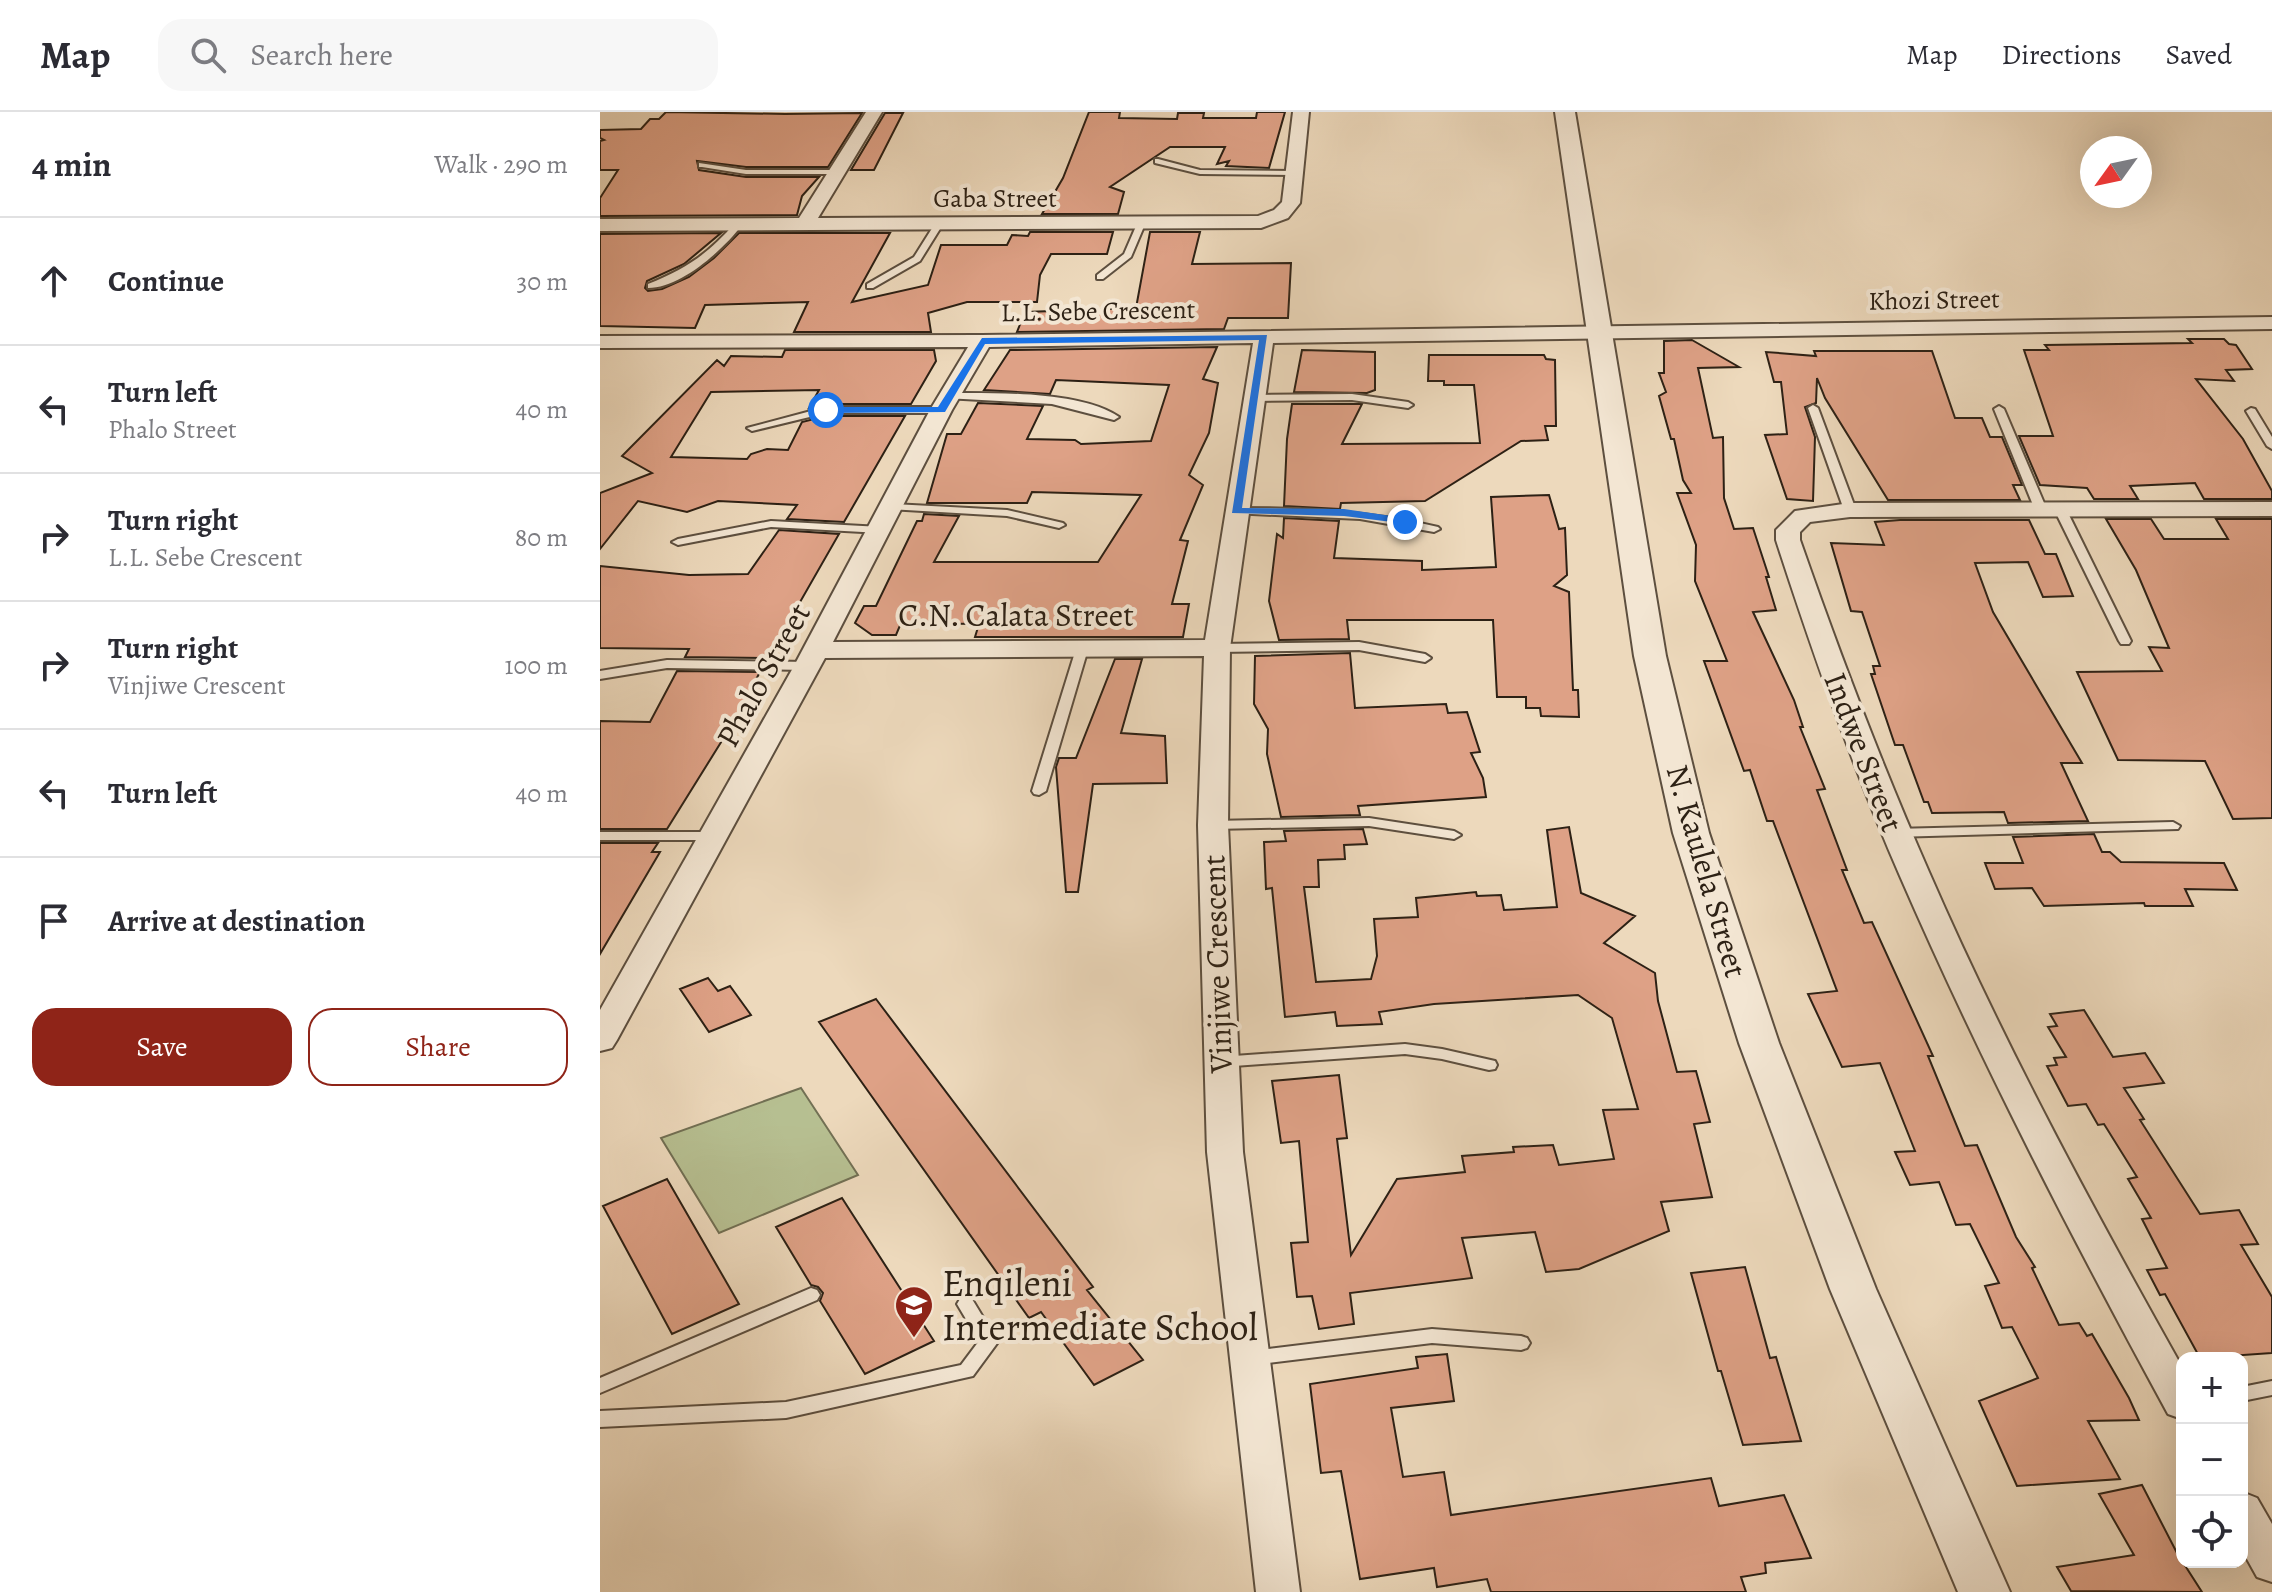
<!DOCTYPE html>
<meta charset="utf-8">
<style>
:root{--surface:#fff;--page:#f7f7f7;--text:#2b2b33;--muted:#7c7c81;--line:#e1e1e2;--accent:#8f2418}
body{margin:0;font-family:Alegreya,serif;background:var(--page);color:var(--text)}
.controls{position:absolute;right:24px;bottom:24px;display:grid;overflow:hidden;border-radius:16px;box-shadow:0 8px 32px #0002}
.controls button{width:72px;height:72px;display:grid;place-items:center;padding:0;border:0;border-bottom:2px solid var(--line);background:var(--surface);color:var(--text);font:40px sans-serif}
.compass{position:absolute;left:1480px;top:24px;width:72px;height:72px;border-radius:50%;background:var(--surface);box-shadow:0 8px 32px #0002;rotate:237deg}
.stop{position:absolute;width:24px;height:24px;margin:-18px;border:6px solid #1a73e8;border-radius:50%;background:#fff}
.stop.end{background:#1a73e8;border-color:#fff;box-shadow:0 2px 8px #0008}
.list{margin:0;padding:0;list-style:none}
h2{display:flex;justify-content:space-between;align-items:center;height:104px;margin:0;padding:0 32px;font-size:34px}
h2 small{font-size:26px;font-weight:400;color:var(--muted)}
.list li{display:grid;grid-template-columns:52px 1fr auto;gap:24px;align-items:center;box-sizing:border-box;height:128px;padding:0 32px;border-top:2px solid var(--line)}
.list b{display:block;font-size:30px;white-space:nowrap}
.list p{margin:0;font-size:26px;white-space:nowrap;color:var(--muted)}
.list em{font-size:26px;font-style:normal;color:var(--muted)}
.actions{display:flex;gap:16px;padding:24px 32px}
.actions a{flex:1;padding:18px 0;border:2px solid var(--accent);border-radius:24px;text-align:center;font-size:28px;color:var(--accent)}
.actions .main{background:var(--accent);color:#fff}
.icon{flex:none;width:44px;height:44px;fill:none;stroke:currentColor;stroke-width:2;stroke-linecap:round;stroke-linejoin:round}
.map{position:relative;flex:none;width:1672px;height:1480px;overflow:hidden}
header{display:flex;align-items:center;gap:48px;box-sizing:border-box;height:112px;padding:0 40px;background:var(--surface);border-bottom:2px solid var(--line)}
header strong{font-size:38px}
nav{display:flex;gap:44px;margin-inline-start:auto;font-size:28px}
.search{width:560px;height:72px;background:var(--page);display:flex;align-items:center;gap:20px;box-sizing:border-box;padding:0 28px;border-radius:24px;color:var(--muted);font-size:30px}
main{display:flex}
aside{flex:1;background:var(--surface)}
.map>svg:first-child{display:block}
</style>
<header>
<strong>Map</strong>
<div class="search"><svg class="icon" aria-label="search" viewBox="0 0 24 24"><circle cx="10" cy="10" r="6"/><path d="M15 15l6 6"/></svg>Search here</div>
<nav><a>Map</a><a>Directions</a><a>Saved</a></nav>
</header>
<main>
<aside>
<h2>4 min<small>Walk · 290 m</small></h2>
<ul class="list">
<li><svg class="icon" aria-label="ahead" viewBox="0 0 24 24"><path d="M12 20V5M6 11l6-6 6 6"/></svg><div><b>Continue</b></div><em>30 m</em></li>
<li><svg class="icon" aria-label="left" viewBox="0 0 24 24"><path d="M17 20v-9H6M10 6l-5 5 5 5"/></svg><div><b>Turn left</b><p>Phalo Street</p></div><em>40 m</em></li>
<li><svg class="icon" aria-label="right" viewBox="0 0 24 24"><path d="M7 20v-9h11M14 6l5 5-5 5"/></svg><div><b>Turn right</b><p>L.L. Sebe Crescent</p></div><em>80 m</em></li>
<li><svg class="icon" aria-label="right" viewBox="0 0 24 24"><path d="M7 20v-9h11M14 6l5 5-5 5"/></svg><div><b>Turn right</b><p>Vinjiwe Crescent</p></div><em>100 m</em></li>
<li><svg class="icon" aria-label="left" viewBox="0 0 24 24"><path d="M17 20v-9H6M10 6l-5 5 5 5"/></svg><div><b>Turn left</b></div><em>40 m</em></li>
<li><svg class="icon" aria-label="arrive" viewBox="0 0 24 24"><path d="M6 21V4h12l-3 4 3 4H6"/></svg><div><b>Arrive at destination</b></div></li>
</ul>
<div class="actions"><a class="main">Save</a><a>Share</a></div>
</aside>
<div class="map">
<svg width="1672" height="1480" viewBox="0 0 1672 1480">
<rect width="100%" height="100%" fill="#edd9bc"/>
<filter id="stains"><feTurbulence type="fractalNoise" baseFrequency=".0025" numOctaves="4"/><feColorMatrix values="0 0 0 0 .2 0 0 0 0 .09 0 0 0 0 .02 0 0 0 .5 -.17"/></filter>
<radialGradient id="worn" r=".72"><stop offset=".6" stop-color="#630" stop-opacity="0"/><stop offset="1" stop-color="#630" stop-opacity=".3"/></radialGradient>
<path fill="#b7c092" stroke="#727054" stroke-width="2" d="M 201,976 L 258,1063 L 119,1121 L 61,1026 Z"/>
<path fill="#dea186" stroke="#2d2115" stroke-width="2" d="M 66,0 L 185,2 L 262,1 L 228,55 L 146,55 L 97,49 L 99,58 L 146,65 L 219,65 L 202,84 L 197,103 L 0,104 L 0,86 L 18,58 L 0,58 L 0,29 L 4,28 L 0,26 L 0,18 L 41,17 L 50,7 L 59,7 Z
M 489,0 L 520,0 L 519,6 L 577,7 L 578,1 L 604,1 L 603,6 L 656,6 L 657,0 L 685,0 L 669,56 L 626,54 L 629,49 L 617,52 L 625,35 L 570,35 L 510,75 L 524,80 L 518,102 L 442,102 L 463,66 Z
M 285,1 L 303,1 L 274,58 L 251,58 Z
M 430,120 L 513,120 L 507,142 L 451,142 L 440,163 L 437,190 L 367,190 L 328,201 L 331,220 L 194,220 L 208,190 L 105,193 L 95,216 L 0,214 L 0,122 L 121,121 L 84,152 L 47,169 L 45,176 L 48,179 L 62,177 L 89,165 L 114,146 L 139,121 L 290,121 L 252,190 L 328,173 L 341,133 L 407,133 L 412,123 L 428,124 Z
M 550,120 L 600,120 L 592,152 L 691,151 L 688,206 L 628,206 L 624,217 L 417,220 L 425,200 L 536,196 Z
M 1588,227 L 1624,227 L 1629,232 L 1636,233 L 1652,257 L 1626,258 L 1634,269 L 1596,267 L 1643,327 L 1672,379 L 1672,387 L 1604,387 L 1595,371 L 1530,374 L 1538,387 L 1494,387 L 1487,376 L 1440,373 L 1419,324 L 1453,324 L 1424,238 L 1449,238 L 1445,233 L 1592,231 Z
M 1092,228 L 1139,255 L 1098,256 L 1113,326 L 1123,325 L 1124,386 L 1134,417 L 1153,416 L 1169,465 L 1166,465 L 1176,498 L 1153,500 L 1194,588 L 1203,615 L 1200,615 L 1225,677 L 1217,678 L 1247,758 L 1242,758 L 1264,811 L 1272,810 L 1333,944 L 1328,944 L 1365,1034 L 1377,1033 L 1416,1125 L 1435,1155 L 1432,1156 L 1459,1213 L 1479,1211 L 1487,1224 L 1492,1222 L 1529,1286 L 1539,1308 L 1488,1309 L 1520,1367 L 1417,1374 L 1379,1289 L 1438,1266 L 1412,1215 L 1402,1216 L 1385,1174 L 1399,1171 L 1370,1112 L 1356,1113 L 1339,1070 L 1310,1073 L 1295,1040 L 1315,1039 L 1280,951 L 1242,955 L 1208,882 L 1237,879 L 1173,709 L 1167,709 L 1150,658 L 1144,659 L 1104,549 L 1127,549 L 1095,469 L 1096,433 L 1077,381 L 1091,381 L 1083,368 L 1074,327 L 1071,327 L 1059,284 L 1066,280 L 1059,261 L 1064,261 L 1064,229 Z
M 617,235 L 603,267 L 618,271 L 609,321 L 589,363 L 603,373 L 580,428 L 588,429 L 572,492 L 589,492 L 583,525 L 375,525 L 379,512 L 301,511 L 296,523 L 272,523 L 255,511 L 264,494 L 276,494 L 317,409 L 322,409 L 324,402 L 359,404 L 334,450 L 498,450 L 541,383 L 432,380 L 427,391 L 327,391 L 347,322 L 361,322 L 378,291 L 443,294 L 427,327 L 475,328 L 481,332 L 551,329 L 569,273 L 456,268 L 450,282 L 384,278 L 410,238 Z
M 185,238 L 334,238 L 336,249 L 311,292 L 226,292 L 209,296 L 219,278 L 111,280 L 71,345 L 147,347 L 151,342 L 167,337 L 188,338 L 202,310 L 226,304 L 305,304 L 244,410 L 187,407 L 197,393 L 118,389 L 87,400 L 38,389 L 0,437 L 0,381 L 52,361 L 22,344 L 117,248 L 124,254 L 131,244 L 182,245 Z
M 702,238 L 775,240 L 775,278 L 767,281 L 694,280 Z
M 1214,239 L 1332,239 L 1355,306 L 1382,306 L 1390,325 L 1402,325 L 1422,373 L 1413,373 L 1420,388 L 1288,388 L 1225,286 L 1217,266 L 1216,291 L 1205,295 L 1215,325 L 1213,389 L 1187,387 L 1165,323 L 1187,322 L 1181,270 L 1174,270 L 1166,240 L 1216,244 Z
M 829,243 L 944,243 L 946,247 L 955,248 L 956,314 L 945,314 L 948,328 L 921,329 L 825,389 L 741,391 L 740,397 L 684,394 L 687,327 L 692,292 L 762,292 L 742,332 L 880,331 L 874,273 L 844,273 L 844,269 L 828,269 Z
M 949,383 L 959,417 L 965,416 L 967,463 L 954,474 L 969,480 L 973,578 L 978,578 L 979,605 L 941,604 L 940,596 L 926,596 L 926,585 L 897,585 L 893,508 L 747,508 L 749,527 L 679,528 L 669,489 L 677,422 L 683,426 L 684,406 L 739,409 L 734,446 L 822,449 L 822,458 L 896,455 L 891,385 Z
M 1506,407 L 1551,407 L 1564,427 L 1628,427 L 1616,407 L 1672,407 L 1672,706 L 1633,707 L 1605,649 L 1518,648 L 1477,560 L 1562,559 L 1549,535 L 1569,536 L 1536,458 Z
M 1300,408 L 1429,408 L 1445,442 L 1456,442 L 1473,484 L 1443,485 L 1428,450 L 1375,451 L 1393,500 L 1482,651 L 1461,651 L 1488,709 L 1408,711 L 1404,700 L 1332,701 L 1328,690 L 1324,690 L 1303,633 L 1295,633 L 1271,562 L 1275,562 L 1273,554 L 1280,554 L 1262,500 L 1251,499 L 1231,431 L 1284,433 L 1275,410 Z
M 179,418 L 239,422 L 168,546 L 85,545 L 89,537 L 0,536 L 0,454 L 89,463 L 148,462 Z
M 750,541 L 755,596 L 846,592 L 848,601 L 867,600 L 880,640 L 871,641 L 883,666 L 886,685 L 758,694 L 760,703 L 681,705 L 667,642 L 668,617 L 654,592 L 655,544 Z
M 515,547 L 542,547 L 521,621 L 565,624 L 567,671 L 493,672 L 478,780 L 466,780 L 456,655 L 459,646 L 476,646 Z
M 77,559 L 160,560 L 152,575 L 166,575 L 143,611 L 133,611 L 67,717 L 0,717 L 0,609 L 50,610 Z
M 969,715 L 981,781 L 1035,804 L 1004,831 L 1055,861 L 1058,889 L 1077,960 L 1096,959 L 1110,1010 L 1094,1012 L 1112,1085 L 1061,1090 L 1069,1119 L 979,1157 L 946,1160 L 935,1120 L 862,1126 L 872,1166 L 750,1181 L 754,1212 L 719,1217 L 712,1184 L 697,1185 L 691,1131 L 708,1130 L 699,1029 L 681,1031 L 672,969 L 739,963 L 747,1026 L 737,1027 L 751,1143 L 797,1067 L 865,1060 L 862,1044 L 914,1040 L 913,1035 L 953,1033 L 959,1053 L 1014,1047 L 1003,998 L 1038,997 L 1012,906 L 978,883 L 834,892 L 779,900 L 782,912 L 737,914 L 735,900 L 685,905 L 672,776 L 666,777 L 664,730 L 686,729 L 684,719 L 763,717 L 767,732 L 744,733 L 745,747 L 718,748 L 719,775 L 704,775 L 716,870 L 771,867 L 777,844 L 774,807 L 818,805 L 816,786 L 876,780 L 877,784 L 901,783 L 904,798 L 957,795 L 947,718 Z
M 1494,722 L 1502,740 L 1510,740 L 1521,750 L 1624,751 L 1637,778 L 1585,777 L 1593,794 L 1545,794 L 1544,791 L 1444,794 L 1432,776 L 1395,777 L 1385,751 L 1423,751 L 1413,725 Z
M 0,731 L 58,731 L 52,740 L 60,740 L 0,842 Z
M 108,866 L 118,879 L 130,874 L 151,903 L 109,920 L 80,877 Z
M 276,887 L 493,1175 L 487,1178 L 543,1248 L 494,1273 L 441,1200 L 429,1206 L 219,910 Z
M 1484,898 L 1513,945 L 1545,941 L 1564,971 L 1524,976 L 1544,1007 L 1540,1008 L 1600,1102 L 1639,1098 L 1658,1132 L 1641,1133 L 1672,1185 L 1672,1241 L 1600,1246 L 1565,1182 L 1560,1183 L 1547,1158 L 1567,1156 L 1542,1107 L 1551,1106 L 1528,1067 L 1537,1065 L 1504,1012 L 1498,1013 L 1486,992 L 1468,994 L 1447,954 L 1457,953 L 1454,946 L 1466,945 L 1448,915 L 1457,914 L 1450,902 Z
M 67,1067 L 139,1192 L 72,1222 L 3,1094 Z
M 242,1086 L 334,1229 L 265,1262 L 220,1189 L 223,1181 L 218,1175 L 211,1173 L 176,1115 Z
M 1145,1155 L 1170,1246 L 1176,1245 L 1201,1329 L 1143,1333 L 1121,1259 L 1118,1259 L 1091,1161 Z
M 847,1242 L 854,1289 L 791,1296 L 803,1365 L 844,1360 L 851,1403 L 1111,1366 L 1119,1394 L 1184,1383 L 1211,1446 L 1165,1451 L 1166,1461 L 1141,1465 L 1146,1480 L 891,1480 L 887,1467 L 837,1475 L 834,1456 L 760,1467 L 741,1359 L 721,1361 L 710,1272 L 818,1256 L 816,1245 Z
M 1542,1373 L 1577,1441 L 1602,1480 L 1471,1479 L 1457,1455 L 1534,1443 L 1499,1382 Z"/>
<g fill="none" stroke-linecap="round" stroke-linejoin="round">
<g stroke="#5d4f3f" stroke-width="4">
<path id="service" d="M 558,47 L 600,58 L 694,59 L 698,61 L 694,63 L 600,62 L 555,51 L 555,47 Z
M 99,51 L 146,58 L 236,58 L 240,60 L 236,62 L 146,62 L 102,55 L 99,55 Z
M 541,109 L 545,112 L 531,145 L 503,167 L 497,167 L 497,163 L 524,142 L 537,112 Z
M 336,110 L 343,112 L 320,149 L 273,176 L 267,176 L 267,172 L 314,145 Z
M 135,111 L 142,113 C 123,138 81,176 48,176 L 48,172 C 86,157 108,142 135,111 Z
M 349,281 C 395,281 481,279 519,305 L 514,308 L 452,292 L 345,286 L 345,282 Z
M 752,282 L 808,290 L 813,293 L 808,296 L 752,288 L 653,289 L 648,286 L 653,283 Z
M 1213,293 L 1218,296 L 1256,398 L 1254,400 L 1250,401 L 1244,398 L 1208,296 Z
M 1399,294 L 1404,297 L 1447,398 L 1445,400 L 1441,401 L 1435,398 L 1394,297 Z
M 226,295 L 341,295 L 346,298 L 341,301 L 226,301 L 152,319 L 147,316 Z
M 1651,296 L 1655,297 L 1672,325 L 1672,337 L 1667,334 L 1646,299 Z
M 293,392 L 407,398 L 463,411 L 465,413 L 459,416 L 407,404 L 289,397 L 289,393 Z
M 636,396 C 704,396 771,399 838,415 L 840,417 L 834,420 L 760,407 L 632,401 L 632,397 Z
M 1461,396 L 1467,399 L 1531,529 L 1529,532 L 1521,532 L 1519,529 L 1455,399 Z
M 171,409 L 281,415 L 287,418 L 281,421 L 171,415 L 78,433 L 72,430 L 78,427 Z
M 759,530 L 825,542 L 831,546 L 825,550 L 759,538 L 617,540 L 611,536 L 617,532 Z
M 482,533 L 488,537 L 446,679 L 439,683 L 434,682 L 432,679 L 476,537 Z
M 67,548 L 207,550 L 213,554 L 207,558 L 67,556 L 0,567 L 0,559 Z
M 769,706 L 854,719 L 861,723 L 854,727 L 769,714 L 613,717 L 606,713 L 613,709 Z
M 1573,710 L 1580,714 L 1578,717 L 1294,725 L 1287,721 L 1294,717 Z
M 0,720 L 112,720 L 119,724 L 112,728 L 0,728 Z
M 805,932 L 842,937 L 895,949 L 897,953 L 895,957 L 889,958 L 842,947 L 805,942 L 620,955 L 614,954 L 612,950 L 614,946 L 620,945 Z
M 211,1176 L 217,1178 L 220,1183 L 217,1188 L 0,1281 L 0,1266 Z
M 366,1185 L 372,1187 L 398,1230 L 373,1264 L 186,1306 L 0,1315 L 0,1299 L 186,1290 L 361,1253 L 379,1229 L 357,1192 L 360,1187 Z
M 832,1217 L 921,1224 L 927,1226 L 930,1231 L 927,1236 L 921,1238 L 832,1231 L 652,1253 L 646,1251 L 643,1246 L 646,1241 L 652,1239 Z
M 1672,1269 L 1672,1283 L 1642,1289 L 1642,1275 Z"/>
</g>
<g stroke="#5d4f3f" stroke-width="4">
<path id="minor" d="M 266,0 L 282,0 L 218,106 L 658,104 L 674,98 L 682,90 L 693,0 L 709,0 L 700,91 L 688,106 L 661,116 L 0,119 L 0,107 L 199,106 Z
M 1672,205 L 1672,217 L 673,231 L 630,536 L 628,713 L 643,1040 L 700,1480 L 656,1480 L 607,1040 L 598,713 L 604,544 L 225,546 L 17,928 L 12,936 L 0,939 L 0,898 L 194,554 L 330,298 L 368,235 L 0,236 L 0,224 L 382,223 ZM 653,231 L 605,528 L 233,530 L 352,298 L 389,235 Z
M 1672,390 L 1672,404 L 1250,405 L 1210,410 L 1200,420 L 1200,428 C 1239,540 1281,651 1329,760 C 1403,930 1491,1093 1582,1255 L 1582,1307 L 1568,1302 C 1472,1126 1380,948 1300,764 C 1252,654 1213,542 1176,428 L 1176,418 L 1195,399 L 1250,391 Z
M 1642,1380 L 1657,1386 L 1672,1412 L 1672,1470 L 1657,1465 L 1642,1438 Z"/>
</g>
<g stroke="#5d4f3f" stroke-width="4">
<path id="tertiary" d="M 955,0 L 975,0 L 1066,544 L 1109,721 L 1179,931 L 1276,1177 L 1410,1480 L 1358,1480 L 1230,1177 L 1139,931 L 1073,721 L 1034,544 Z"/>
</g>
<use href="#service" fill="#f3e6d3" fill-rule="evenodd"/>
<use href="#minor" fill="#f3e6d3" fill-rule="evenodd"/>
<use href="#tertiary" fill="#f3e6d3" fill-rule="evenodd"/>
</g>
<path fill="#1a73e8" d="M 667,223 L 642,396 L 744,397 L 805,406 L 810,410 L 808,412 L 744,404 L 632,401 L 659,228 L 385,232 L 345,300 L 226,301 L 221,298 L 226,295 L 338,295 L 382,226 Z"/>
<defs>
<g id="school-pin" transform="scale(2)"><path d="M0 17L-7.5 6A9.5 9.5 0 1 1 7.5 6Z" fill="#8f2418" stroke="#f3e6d3"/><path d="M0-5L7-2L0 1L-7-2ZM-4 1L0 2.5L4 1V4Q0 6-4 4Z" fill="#fff"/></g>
</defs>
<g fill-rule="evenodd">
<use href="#school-pin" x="314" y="1193"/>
</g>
<g text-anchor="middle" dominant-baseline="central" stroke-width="8" stroke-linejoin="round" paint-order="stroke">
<g font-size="26" fill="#2d2115" stroke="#f3e6d3">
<text x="395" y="86">Gaba Street</text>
<text transform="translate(1334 188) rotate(-1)">Khozi Street</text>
<text transform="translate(498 199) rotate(-1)">L.L. Sebe Crescent</text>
</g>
<g font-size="32" fill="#2d2115" stroke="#f3e6d3">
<text x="416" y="503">C.N. Calata Street</text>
<text transform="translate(163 563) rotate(-61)">Phalo Street</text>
<text transform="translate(1264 640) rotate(69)">Indwe Street</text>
<text transform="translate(1107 759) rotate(74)">N. Kaulela Street</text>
<text transform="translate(617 852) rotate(-92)">Vinjiwe Crescent</text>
</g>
<g font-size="38" fill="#2d2115" stroke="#f3e6d3" text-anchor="start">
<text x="342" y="1171">Enqileni<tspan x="342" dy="44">Intermediate School</tspan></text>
</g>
</g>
<rect width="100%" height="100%" filter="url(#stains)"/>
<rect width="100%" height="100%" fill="url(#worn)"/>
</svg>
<div class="controls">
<button>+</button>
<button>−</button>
<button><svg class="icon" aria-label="locate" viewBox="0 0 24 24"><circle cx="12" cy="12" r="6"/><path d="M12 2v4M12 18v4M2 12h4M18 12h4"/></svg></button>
</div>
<svg class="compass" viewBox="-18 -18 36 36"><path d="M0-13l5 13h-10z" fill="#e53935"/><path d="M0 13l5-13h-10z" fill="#7c7c81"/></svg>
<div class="stop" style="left:226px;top:298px"></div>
<div class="stop end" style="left:805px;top:410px"></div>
</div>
</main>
